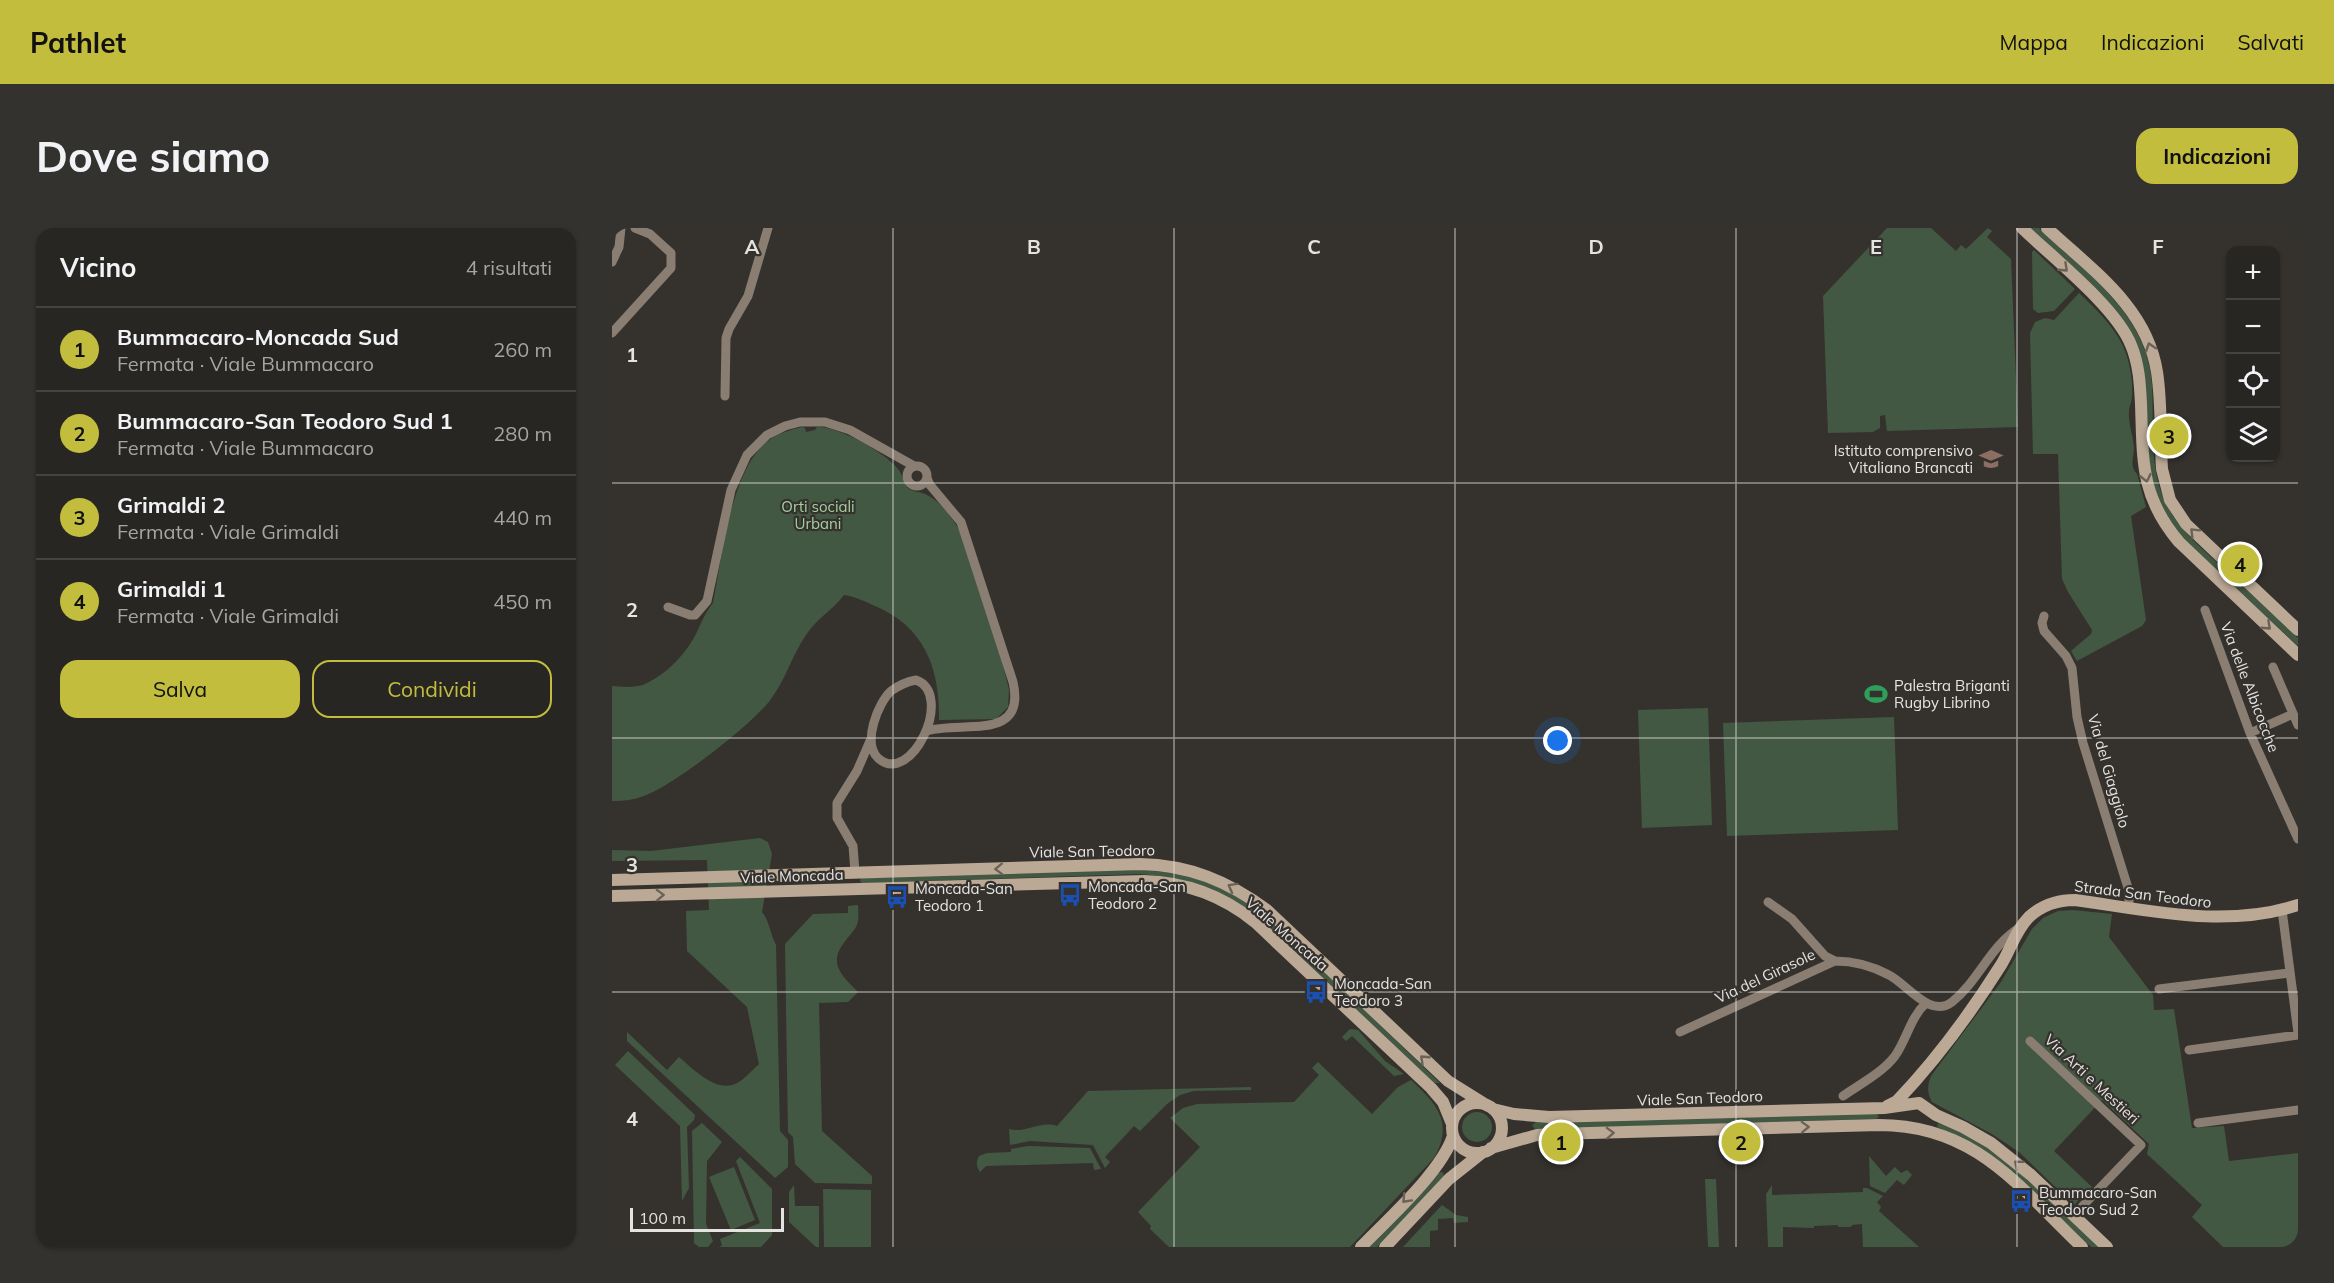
<!DOCTYPE html>
<html lang="it">
<meta charset="utf-8">
<style>
:root{--surface:#282622;--page:#34322f;--text:#f1f3f6;--muted:#a5a5a5;--line:#444340;--accent:#c3bd3e}
body{margin:0;font-family:Mulish,sans-serif;background:var(--page);color:var(--text)}
.controls{position:absolute;right:18px;top:18px;display:grid;overflow:hidden;border-radius:12px;box-shadow:0 2px 4px #0004}
.controls button{width:54px;height:54px;display:grid;place-items:center;padding:0;border:0;border-bottom:2px solid var(--line);background:var(--surface);color:var(--text);font:30px sans-serif}
.scale{position:absolute;left:18px;bottom:15px;width:154px;box-sizing:border-box;padding-left:6px;border:3px solid #e5e3e1;border-top:0;font-size:16px;line-height:21px;white-space:nowrap;color:#e5e3e1;-webkit-text-stroke:4px #35322e;paint-order:stroke}
.you{position:absolute;left:946px;top:513px;width:21px;height:21px;margin:-15px;border:4px solid #fff;border-radius:50%;background:#1a73e8;box-shadow:0 0 0 9px #1a73e833}
.badge{display:grid;place-items:center;width:39px;height:39px;border-radius:50%;background:var(--accent);color:#111;font-size:20px;font-weight:700}
.pin{position:absolute;translate:-50% -50%;border:3px solid #fff;box-shadow:0 2px 6px #0006}
.list{margin:0;padding:0;list-style:none}
h2{display:flex;justify-content:space-between;align-items:center;height:78px;margin:0;padding:0 24px;font-size:26px}
h2 small{font-size:20px;font-weight:400;color:var(--muted)}
.list li{display:grid;grid-template-columns:39px 1fr auto;gap:18px;align-items:center;box-sizing:border-box;height:84px;padding:0 24px;border-top:2px solid var(--line)}
.list b{display:block;font-size:22px;white-space:nowrap}
.list p{margin:0;font-size:20px;white-space:nowrap;color:var(--muted)}
.list em{font-size:20px;font-style:normal;color:var(--muted)}
.actions{display:flex;gap:12px;padding:18px 24px}
.actions a{flex:1;padding:14px 0;border:2px solid var(--accent);border-radius:18px;text-align:center;font-size:21px;color:var(--accent)}
.actions .main{background:var(--accent);color:#111}
.icon{flex:none;width:33px;height:33px;fill:none;stroke:currentColor;stroke-width:2;stroke-linecap:round;stroke-linejoin:round}
.map{position:relative;flex:none;width:1686px;height:1019px;overflow:hidden;border-radius:18px}
header{display:flex;align-items:center;gap:36px;box-sizing:border-box;height:84px;padding:0 30px;background:var(--accent);color:#111}
header strong{font-size:28px}
nav{display:flex;gap:33px;margin-inline-start:auto;font-size:21px}
.intro{display:flex;align-items:center;justify-content:space-between;box-sizing:border-box;height:144px;padding:0 36px}
h1{margin:0;font-size:42px}
.button{padding:15px 27px;border-radius:18px;background:var(--accent);color:#111;font-size:21px;font-weight:700}
main{display:flex;gap:36px;padding:0 36px}
aside{flex:1;background:var(--surface);border-radius:18px;box-shadow:0 2px 4px #0004}
.map>svg:first-child{display:block}
</style>
<header>
<strong>Pathlet</strong>
<nav><a>Mappa</a><a>Indicazioni</a><a>Salvati</a></nav>
</header>
<div class="intro"><h1>Dove siamo</h1><a class="button">Indicazioni</a></div>
<main>
<aside>
<h2>Vicino<small>4 risultati</small></h2>
<ul class="list">
<li><span class="badge">1</span><div><b>Bummacaro-Moncada Sud</b><p>Fermata · Viale Bummacaro</p></div><em>260 m</em></li>
<li><span class="badge">2</span><div><b>Bummacaro-San Teodoro Sud 1</b><p>Fermata · Viale Bummacaro</p></div><em>280 m</em></li>
<li><span class="badge">3</span><div><b>Grimaldi 2</b><p>Fermata · Viale Grimaldi</p></div><em>440 m</em></li>
<li><span class="badge">4</span><div><b>Grimaldi 1</b><p>Fermata · Viale Grimaldi</p></div><em>450 m</em></li>
</ul>
<div class="actions"><a class="main">Salva</a><a>Condividi</a></div>
</aside>
<div class="map">
<svg width="1686" height="1019" viewBox="0 0 1686 1019">
<rect width="100%" height="100%" fill="#35322e"/>
<path fill="#435842" d="M 1275,0 L 1319,0 L 1344,23 L 1349,17 L 1354,21 L 1376,0 L 1380,3 L 1375,9 L 1399,31 L 1406,199 L 1275,203 L 1273,187 L 1268,188 L 1268,200 L 1261,204 L 1216,205 L 1211,68 Z
M 1418,0 L 1427,0 C 1474,44 1536,87 1540,157 C 1542,195 1537,239 1553,274 C 1566,302 1591,321 1613,342 C 1637,364 1662,387 1686,410 L 1686,418 L 1564,304 L 1547,275 L 1538,242 L 1527,122 C 1509,74 1454,34 1418,0 Z
M 1422,22 L 1463,61 L 1442,83 L 1426,85 L 1421,81 L 1420,24 Z
M 1467,65 C 1486,83 1510,106 1516,132 C 1519,143 1521,157 1520,169 C 1520,173 1517,178 1517,183 C 1516,195 1521,207 1522,220 C 1522,229 1517,238 1525,246 L 1534,279 L 1519,288 L 1534,392 L 1530,398 L 1465,433 L 1459,423 L 1479,406 L 1480,402 L 1456,364 L 1450,351 L 1446,226 L 1421,226 L 1418,105 L 1423,94 L 1433,90 L 1442,92 Z
M 190,199 L 193,200 L 194,204 L 203,202 L 205,199 C 226,198 273,224 286,241 C 291,246 291,257 297,261 C 302,264 310,264 315,267 C 329,274 338,288 347,301 L 390,433 L 397,462 L 396,479 L 384,491 L 327,492 C 328,441 313,399 263,378 C 252,373 244,369 232,367 C 221,382 205,390 194,407 C 180,427 174,451 159,471 C 140,497 62,557 32,568 C 22,572 11,573 0,573 L 0,458 C 9,459 24,460 33,456 C 55,446 74,426 85,404 C 90,393 93,385 101,375 C 110,330 119,241 156,213 C 166,205 178,202 190,199 Z
M 1096,480 L 1100,597 L 1030,600 L 1026,482 Z
M 1282,489 L 1286,602 L 1115,608 L 1111,495 Z
M 148,610 L 156,614 L 160,626 L 150,684 C 158,694 158,706 164,717 L 168,903 L 176,912 L 176,939 L 163,950 L 15,813 L 15,804 L 55,842 L 67,829 C 81,841 105,866 125,855 C 133,851 140,842 147,836 L 135,779 L 75,723 L 74,683 L 97,682 L 95,632 L 0,633 L 0,622 L 39,623 Z
M 528,641 L 577,647 L 617,663 L 655,688 L 828,855 L 822,855 L 644,687 C 608,661 573,649 528,646 L 250,655 L 248,653 L 249,650 Z
M 246,677 C 246,682 247,687 246,692 C 245,701 239,705 234,712 C 215,735 229,747 246,764 L 236,774 L 207,775 L 210,903 L 260,948 L 260,956 L 203,955 L 183,936 L 181,909 L 176,904 L 173,716 L 201,686 L 236,685 L 236,678 Z
M 1461,682 L 1500,686 L 1497,709 L 1541,767 L 1542,782 L 1562,781 L 1580,900 L 1612,898 L 1617,933 L 1686,925 L 1686,1019 L 1611,1019 L 1580,989 L 1590,977 L 1535,926 L 1537,916 L 1490,872 L 1442,923 L 1480,959 L 1462,977 L 1407,924 L 1380,906 L 1320,874 C 1315,865 1315,858 1319,848 L 1389,754 L 1420,701 L 1431,690 L 1446,683 Z
M 738,801 L 746,802 L 773,833 L 792,846 L 782,848 L 740,808 L 734,813 L 730,809 Z
M 16,823 L 83,887 L 82,892 L 75,899 L 77,960 L 70,973 L 68,898 L 3,837 Z
M 706,834 L 760,886 L 786,859 L 799,852 C 825,876 842,895 822,930 L 738,1019 L 557,1019 L 538,1001 L 539,998 L 526,984 L 588,919 L 558,890 L 571,880 L 585,876 L 682,874 L 707,847 L 700,840 Z
M 639,859 L 639,862 L 582,863 L 568,867 L 555,876 L 528,903 L 522,898 L 493,929 L 498,934 L 493,940 L 481,917 L 418,913 L 398,917 L 397,901 C 413,906 429,892 445,898 L 476,863 Z
M850 899a15 15 0 1 1 30 0a15 15 0 1 1-30 0Z
M 1264,885 L 1267,889 L 1264,891 L 923,901 L 920,897 L 924,894 Z
M 90,895 L 110,914 L 95,933 L 94,996 L 101,1013 L 96,1019 L 87,1019 L 82,1015 L 80,903 Z
M 1326,895 C 1381,906 1447,981 1488,1019 L 1479,1019 C 1431,974 1387,924 1325,899 Z
M 416,918 L 478,920 L 489,941 L 482,942 L 481,935 L 374,938 L 368,944 C 364,938 364,934 367,928 L 375,925 L 399,924 L 399,921 Z
M 1257,928 L 1274,948 L 1283,939 L 1289,945 L 1295,942 L 1300,947 L 1292,957 L 1285,952 L 1273,965 L 1258,958 Z
M 128,929 L 160,961 L 160,1007 L 149,1019 L 108,1019 L 110,1017 L 108,1011 L 148,995 L 124,933 Z
M 122,939 L 143,992 L 119,1002 L 97,949 Z
M 831,944 L 832,949 L 765,1019 L 757,1019 L 826,945 Z
M 1093,951 L 1104,951 L 1107,1019 L 1096,1019 Z
M 182,957 L 183,978 L 207,978 L 207,1019 L 204,1019 L 177,994 L 177,964 Z
M 1160,957 L 1160,967 L 1251,964 L 1251,960 L 1255,960 L 1271,968 L 1265,974 L 1269,979 L 1267,983 L 1307,1019 L 1251,1019 L 1250,996 L 1240,997 L 1239,999 L 1226,999 L 1226,997 L 1202,998 L 1202,1000 L 1171,999 L 1171,1019 L 1156,1019 L 1154,966 Z
M 211,961 L 259,962 L 259,1019 L 212,1019 Z
M 830,977 L 844,987 L 856,989 L 856,994 L 842,995 L 841,990 L 826,991 L 826,1002 L 818,1003 L 818,1019 L 791,1019 Z"/>
<g fill="none" stroke-linecap="round" stroke-linejoin="round">
<path stroke="#8a7e72" stroke-width="9" d="M 0,34 L 7,19 L 9,0
M 0,105 L 59,40 L 59,25 L 38,6 L 23,0
M 113,168 L 114,110 L 117,101 L 136,68 L 156,0
M295 248a10 10 0 1 1 20 0a10 10 0 1 1-20 0Z
M 56,379 L 78,387 L 83,387 L 95,373 L 119,262 L 135,227 L 155,207 L 173,198 L 188,194 L 213,194 L 238,202 L 302,238
M 1593,382 L 1638,505 L 1686,611
M 1432,388 L 1430,395 L 1432,403 L 1454,428 L 1460,440 L 1465,489 L 1471,515 L 1517,663 L 1517,679
M 1661,439 L 1686,497
M 304,452 C 343,466 299,560 266,530 C 250,515 266,475 279,463 C 287,457 294,454 304,452 Z
M 314,503 C 349,492 415,515 401,454 L 349,294 L 318,257 L 315,250
M 1638,505 L 1681,486
M 243,644 L 241,618 L 225,590 L 225,575 L 245,543 L 258,513
M 1156,674 L 1180,691 L 1213,728 L 1223,733
M 1670,682 L 1686,805
M 1547,761 L 1677,745
M 1068,804 L 1223,733 C 1241,733 1260,738 1277,747 C 1295,756 1318,791 1340,774 C 1367,753 1378,717 1409,699
M 1418,813 L 1529,917 L 1462,987
M 1577,822 L 1686,807
M 1231,868 C 1248,856 1270,845 1283,828 C 1295,811 1298,790 1314,775
M 1586,895 L 1686,882"/>
<path stroke="#bba995" stroke-width="12" d="M 1410,0 C 1441,30 1504,79 1519,117 C 1527,136 1528,156 1529,176 C 1531,232 1528,268 1567,314 L 1686,427
M 1435,0 C 1480,42 1535,79 1545,144 C 1550,176 1548,209 1550,241 L 1558,272 L 1574,296 L 1686,402
M 0,652 L 528,636 C 577,637 616,653 655,682 L 836,853 L 876,878
M 0,668 L 532,653 C 573,654 611,668 643,694 L 819,860 L 831,874 L 840,896
M840 900a25 25 0 1 1 50 0a25 25 0 1 1-50 0Z
M 1275,878 L 1285,873 C 1325,831 1358,786 1389,737 C 1399,721 1403,703 1417,689 C 1430,677 1445,672 1463,672 C 1537,682 1613,701 1686,677
M 881,881 L 902,886 L 937,889 L 1272,880 L 1307,875 L 1324,887 L 1351,899 L 1379,915 L 1419,947 L 1495,1019
M 879,920 L 925,907 L 942,906 L 1267,897 C 1363,897 1406,958 1470,1019
M 749,1019 C 777,990 829,944 841,908
M 773,1019 L 837,951 L 871,924"/>
</g>
<defs><path id="oneway-chevron" d="M-2-3.5L2.5 0L-2 3.5" fill="none" stroke-width="1.6" stroke-linecap="round" stroke-linejoin="round" transform="scale(1.5)"/></defs>
<g stroke="#6b6257">
<use href="#oneway-chevron" transform="translate(1452 40) rotate(43)"/>
<use href="#oneway-chevron" transform="translate(1538 119) rotate(-108)"/>
<use href="#oneway-chevron" transform="translate(1534 250) rotate(78)"/>
<use href="#oneway-chevron" transform="translate(1582 304) rotate(-135)"/>
<use href="#oneway-chevron" transform="translate(1655 398) rotate(43)"/>
<use href="#oneway-chevron" transform="translate(387 641) rotate(178)"/>
<use href="#oneway-chevron" transform="translate(620 659) rotate(-151)"/>
<use href="#oneway-chevron" transform="translate(48 667) rotate(-2)"/>
<use href="#oneway-chevron" transform="translate(812 831) rotate(-137)"/>
<use href="#oneway-chevron" transform="translate(1193 899) rotate(-2)"/>
<use href="#oneway-chevron" transform="translate(998 905) rotate(-2)"/>
<use href="#oneway-chevron" transform="translate(1406 936) rotate(-140)"/>
<use href="#oneway-chevron" transform="translate(794 971) rotate(133)"/>
</g>
<path fill="none" stroke="#e5e3e1" stroke-width="1.5" stroke-opacity="0.55" d="M 281,0 L 281,1019M 562,0 L 562,1019M 843,0 L 843,1019M 1124,0 L 1124,1019M 1405,0 L 1405,1019M 0,255 L 1686,255M 0,510 L 1686,510M 0,764 L 1686,764"/>
<defs>
<g id="school-bare" transform="scale(1.8)"><path d="M0-5L7-2L0 1L-7-2ZM-4 1L0 2.5L4 1V4Q0 6-4 4Z" fill="#8d6e63" stroke="#35322e" stroke-width="2.5" paint-order="stroke"/></g>
<g id="stadium-bare" transform="scale(1.8)"><path d="M0-5a6.5 5 0 1 0 0 10a6.5 5 0 1 0 0-10ZM-3.5-1.8h7v3.6h-7Z" fill="#2e9e5b" stroke="#35322e" stroke-width="2.5" paint-order="stroke"/></g>
<g id="bus-bare" transform="scale(1.8)"><path d="M-5-6H5V4H4V6H2V4H-2V6H-4V4H-5ZM-3.5-4V0h7V-4ZM-3.5 1.2v1.5H-2V1.2ZM2 1.2v1.5H3.5V1.2Z" fill="#1a4fb4" stroke="#35322e" stroke-width="2.5" paint-order="stroke"/></g>
</defs>
<g fill-rule="evenodd">
<use href="#school-bare" x="1379" y="231"/>
<use href="#stadium-bare" x="1264" y="466"/>
<use href="#bus-bare" x="458" y="667"/>
<use href="#bus-bare" x="285" y="669"/>
<use href="#bus-bare" x="704" y="764"/>
<use href="#bus-bare" x="1409" y="973"/>
</g>
<g text-anchor="middle" dominant-baseline="central" stroke-width="4.5" stroke-linejoin="round" paint-order="stroke">
<g font-size="15" fill="#e5e3e1" stroke="#35322e" text-anchor="start">
<text x="1361" y="222" text-anchor="end">Istituto comprensivo<tspan x="1361" dy="17">Vitaliano Brancati</tspan></text>
<text x="1282" y="457">Palestra Briganti<tspan x="1282" dy="17">Rugby Librino</tspan></text>
<text x="476" y="658">Moncada-San<tspan x="476" dy="17">Teodoro 2</tspan></text>
<text x="303" y="660">Moncada-San<tspan x="303" dy="17">Teodoro 1</tspan></text>
<text x="722" y="755">Moncada-San<tspan x="722" dy="17">Teodoro 3</tspan></text>
<text x="1427" y="964">Bummacaro-San<tspan x="1427" dy="17">Teodoro Sud 2</tspan></text>
</g>
<g font-size="15" fill="#a3d0a0" stroke="#35322e">
<text x="206" y="278">Orti sociali<tspan x="206" dy="17">Urbani</tspan></text>
</g>
<g font-size="15" fill="#e5e3e1" stroke="#35322e">
<text transform="translate(1638 459) rotate(69)">Via delle Albicocche</text>
<text transform="translate(1497 543) rotate(74)">Via del Giaggiolo</text>
<text transform="translate(480 623) rotate(-1)">Viale San Teodoro</text>
<text transform="translate(180 648) rotate(-2)">Viale Moncada</text>
<text transform="translate(1531 666) rotate(7)">Strada San Teodoro</text>
<text transform="translate(675 706) rotate(41)">Viale Moncada</text>
<text transform="translate(1153 748) rotate(-25)">Via del Girasole</text>
<text transform="translate(1480 851) rotate(43)">Via Arti e Mestieri</text>
<text transform="translate(1088 870) rotate(-2)">Viale San Teodoro</text>
</g>
</g>
<g font-size="20" text-anchor="middle" font-weight="bold" fill="#e5e3e1" stroke="#35322e" stroke-width="4.5" stroke-linejoin="round" paint-order="stroke">
<text x="140" y="26">A</text>
<text x="422" y="26">B</text>
<text x="702" y="26">C</text>
<text x="984" y="26">D</text>
<text x="1264" y="26">E</text>
<text x="1546" y="26">F</text>
<text x="20" y="134">1</text>
<text x="20" y="389">2</text>
<text x="20" y="644">3</text>
<text x="20" y="898">4</text>
</g>
</svg>
<div class="controls">
<button>+</button>
<button>−</button>
<button><svg class="icon" aria-label="locate" viewBox="0 0 24 24"><circle cx="12" cy="12" r="6"/><path d="M12 2v4M12 18v4M2 12h4M18 12h4"/></svg></button>
<button><svg class="icon" aria-label="layers" viewBox="0 0 24 24"><path d="M12 4l9 5-9 5-9-5zM3 14l9 5 9-5"/></svg></button>
</div>
<div class="scale">100 m</div>
<div class="you"></div>
<div class="pin badge" style="left:949px;top:914px">1</div>
<div class="pin badge" style="left:1129px;top:914px">2</div>
<div class="pin badge" style="left:1557px;top:208px">3</div>
<div class="pin badge" style="left:1628px;top:336px">4</div>
</div>
</main>
